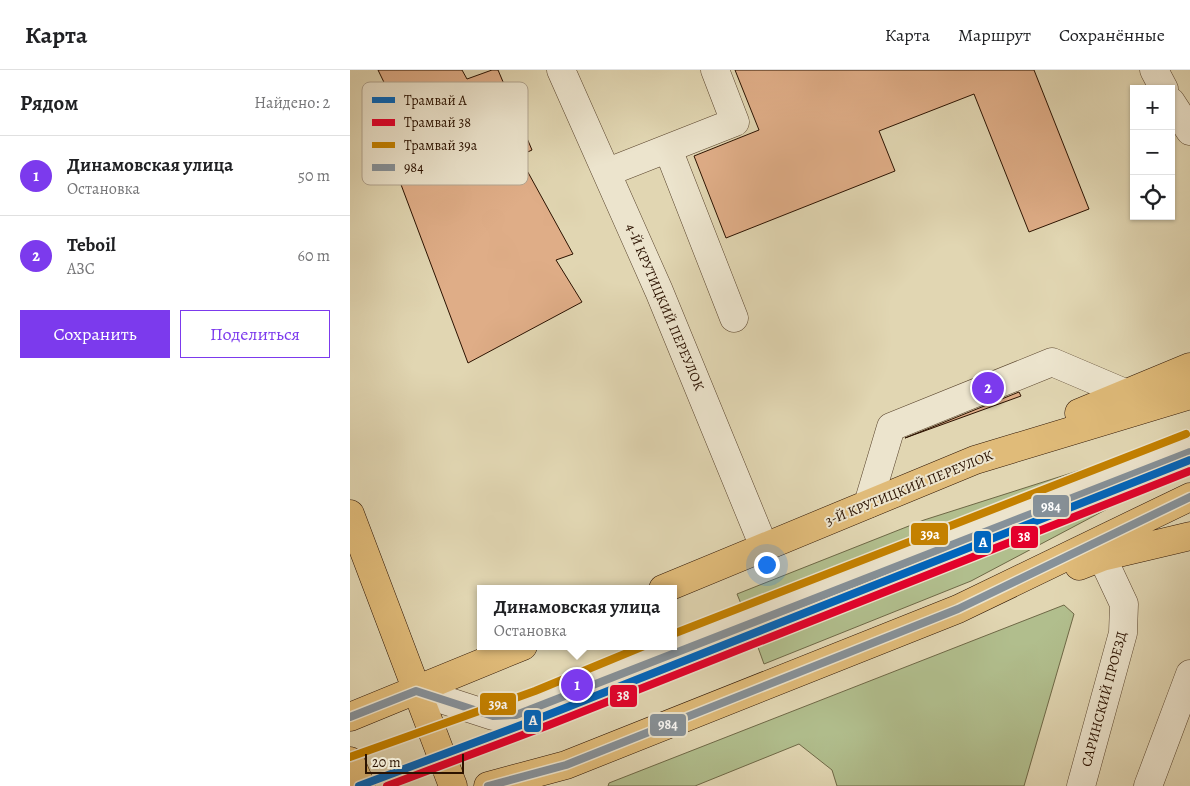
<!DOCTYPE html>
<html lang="ru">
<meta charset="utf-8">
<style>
:root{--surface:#fff;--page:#f2f2f2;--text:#202124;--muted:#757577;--line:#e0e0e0;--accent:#7c3aed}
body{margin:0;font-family:Alegreya,serif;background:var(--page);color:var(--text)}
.controls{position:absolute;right:15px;top:15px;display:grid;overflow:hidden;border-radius:0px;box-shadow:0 1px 4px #0004}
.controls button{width:45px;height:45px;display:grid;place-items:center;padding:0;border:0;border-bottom:1px solid var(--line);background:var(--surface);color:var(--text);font:25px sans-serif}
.scale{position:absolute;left:15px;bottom:12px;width:99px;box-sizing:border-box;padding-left:5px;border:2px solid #2b1200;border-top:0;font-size:14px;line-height:18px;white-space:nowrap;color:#2b1200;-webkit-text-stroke:4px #ece4cd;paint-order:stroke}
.you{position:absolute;left:416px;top:494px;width:18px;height:18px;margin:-12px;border:4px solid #fff;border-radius:50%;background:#1a73e8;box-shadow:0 0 0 8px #1a73e833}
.badge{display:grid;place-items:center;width:32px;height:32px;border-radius:50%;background:var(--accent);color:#fff;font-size:16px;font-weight:700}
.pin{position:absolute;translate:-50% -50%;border:2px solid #fff;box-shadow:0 1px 5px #0006}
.popup{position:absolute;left:127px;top:515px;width:200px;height:65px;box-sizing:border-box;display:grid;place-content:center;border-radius:0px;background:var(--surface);filter:drop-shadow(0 1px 4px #0005);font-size:16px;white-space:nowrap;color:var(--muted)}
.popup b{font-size:19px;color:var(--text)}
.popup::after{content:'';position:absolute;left:50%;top:100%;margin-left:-10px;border:10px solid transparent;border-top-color:var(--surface)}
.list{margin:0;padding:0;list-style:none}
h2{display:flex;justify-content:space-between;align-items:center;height:65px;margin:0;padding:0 20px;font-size:21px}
h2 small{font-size:16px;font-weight:400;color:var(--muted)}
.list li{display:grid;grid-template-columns:32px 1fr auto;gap:15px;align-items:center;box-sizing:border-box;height:80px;padding:0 20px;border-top:1px solid var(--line)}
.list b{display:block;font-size:19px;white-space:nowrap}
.list p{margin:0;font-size:16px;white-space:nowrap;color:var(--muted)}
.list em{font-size:16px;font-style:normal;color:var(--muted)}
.actions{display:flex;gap:10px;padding:15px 20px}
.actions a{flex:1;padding:11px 0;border:1px solid var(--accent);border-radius:0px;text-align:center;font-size:18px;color:var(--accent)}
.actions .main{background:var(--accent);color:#fff}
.icon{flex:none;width:28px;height:28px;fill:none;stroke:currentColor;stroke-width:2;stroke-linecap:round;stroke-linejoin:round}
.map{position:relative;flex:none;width:840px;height:716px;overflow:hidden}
header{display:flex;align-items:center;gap:30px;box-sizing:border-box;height:70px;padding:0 25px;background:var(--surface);border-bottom:1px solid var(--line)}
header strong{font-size:24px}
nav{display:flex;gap:28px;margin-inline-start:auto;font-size:18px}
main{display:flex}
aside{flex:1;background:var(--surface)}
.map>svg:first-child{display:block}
</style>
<header>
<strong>Карта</strong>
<nav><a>Карта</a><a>Маршрут</a><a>Сохранённые</a></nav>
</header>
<main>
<aside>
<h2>Рядом<small>Найдено: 2</small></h2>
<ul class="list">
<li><span class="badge">1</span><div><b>Динамовская улица</b><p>Остановка</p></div><em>50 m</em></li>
<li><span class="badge">2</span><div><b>Teboil</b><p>АЗС</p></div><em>60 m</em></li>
</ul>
<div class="actions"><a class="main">Сохранить</a><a>Поделиться</a></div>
</aside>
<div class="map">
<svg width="840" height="716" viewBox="0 0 840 716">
<rect width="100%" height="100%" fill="#e1d6b2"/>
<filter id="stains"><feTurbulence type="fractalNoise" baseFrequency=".004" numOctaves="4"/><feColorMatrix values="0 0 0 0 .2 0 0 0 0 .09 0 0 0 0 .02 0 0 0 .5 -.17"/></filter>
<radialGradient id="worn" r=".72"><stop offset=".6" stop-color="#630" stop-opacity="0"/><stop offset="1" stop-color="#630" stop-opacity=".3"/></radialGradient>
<path fill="#b1be8d" stroke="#6e6846" d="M 734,399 L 754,402 L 394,541 L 387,524 L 574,450 Z
M 761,429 L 759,438 L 621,511 L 414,594 L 405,569 L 658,472 Z
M 714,535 L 724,544 L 674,716 L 487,716 L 482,700 L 449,674 L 345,716 L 258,716 L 259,713 Z"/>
<path fill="#dfad87" stroke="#2b1200" d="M 28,0 L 112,0 L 117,9 L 142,0 L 148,0 L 182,80 L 169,86 L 223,184 L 206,190 L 232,232 L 118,293 L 26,48 L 46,37 Z
M 385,0 L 684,0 L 739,139 L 679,162 L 624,24 L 529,61 L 545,101 L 376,168 L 344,86 L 409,60 Z
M 669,322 L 671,326 L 555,368 Z"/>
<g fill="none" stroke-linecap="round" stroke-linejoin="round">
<g stroke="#58432c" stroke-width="29">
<path id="minor" d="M 211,0 L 309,221 L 414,477
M 804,0 L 814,19
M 821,32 L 840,61
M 318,79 L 384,248
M 258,102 L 385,52 L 365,0
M 518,434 L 541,357 L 702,292 L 775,323
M 66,621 L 143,646 L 166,645 L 840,382
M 731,716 L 773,563 L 774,534 L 752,487
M 798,716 L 840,604"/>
</g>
<g stroke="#2b1200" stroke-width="29">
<path id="major" d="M 729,343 L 840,297
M 0,444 L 103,716
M 729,496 L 752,487 L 840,466
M 313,519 L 625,390 L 840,325
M 0,647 L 173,576
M 0,691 L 11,716
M 138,716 L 216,695 L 608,539 L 840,427"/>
</g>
<use href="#minor" stroke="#ece4cd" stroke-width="28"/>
<use href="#major" stroke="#e0bb79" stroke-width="28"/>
<g stroke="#ece4cd" stroke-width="11">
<path id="bus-1" d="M 0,647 L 66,621 L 143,646 L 166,645 L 840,382
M 138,716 L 216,695 L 608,539 L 840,427"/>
</g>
<use href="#bus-1" stroke="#869199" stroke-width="8"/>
<g stroke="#ece4cd" stroke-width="11">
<path id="tram-1" d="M 9,716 L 195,646 L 840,390"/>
</g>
<g stroke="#ece4cd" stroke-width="11">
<path id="tram-2" d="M 37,716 L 199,655 L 840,401"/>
</g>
<g stroke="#ece4cd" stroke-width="11">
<path id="tram-3" d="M 323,564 L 836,364
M 0,687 L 185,621 L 294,576"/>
</g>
<use href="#tram-1" stroke="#0065bd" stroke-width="8"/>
<use href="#tram-2" stroke="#e4002b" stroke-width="8"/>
<use href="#tram-3" stroke="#c48100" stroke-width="8"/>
</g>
<g text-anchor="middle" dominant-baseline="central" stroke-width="4" stroke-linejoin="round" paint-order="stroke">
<g font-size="14" fill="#2b1200" stroke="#ece4cd">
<text transform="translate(315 237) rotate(67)">4-Й КРУТИЦКИЙ ПЕРЕУЛОК</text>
<text transform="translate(559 418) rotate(-22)">3-Й КРУТИЦКИЙ ПЕРЕУЛОК</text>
<text transform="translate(754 629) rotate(-75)">САРИНСКИЙ ПРОЕЗД</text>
</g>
</g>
<rect x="12" y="12" width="166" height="103" rx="8" fill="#ece4cd" stroke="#b2a590" stroke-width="1"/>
<rect x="22" y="27" width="23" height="6" fill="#0065bd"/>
<rect x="22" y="49" width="23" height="7" fill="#e4002b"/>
<rect x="22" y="72" width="23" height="6" fill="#c48100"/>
<rect x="22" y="94" width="23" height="7" fill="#869199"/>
<g font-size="14" fill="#2b1200">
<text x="54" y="35">Трамвай А</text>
<text x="54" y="57">Трамвай 38</text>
<text x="54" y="80">Трамвай 39а</text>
<text x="54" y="102">984</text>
</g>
<g stroke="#ece4cd" stroke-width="2">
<rect x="682" y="424" width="38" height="24" rx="5" fill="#869199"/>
<rect x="560" y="452" width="39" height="24" rx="5" fill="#c48100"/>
<rect x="660" y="455" width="29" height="24" rx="5" fill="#e4002b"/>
<rect x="623" y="460" width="19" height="24" rx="5" fill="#0065bd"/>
<rect x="259" y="614" width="29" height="24" rx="5" fill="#e4002b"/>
<rect x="129" y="622" width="38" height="24" rx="5" fill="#c48100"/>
<rect x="173" y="639" width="19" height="24" rx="5" fill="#0065bd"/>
<rect x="299" y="643" width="38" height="24" rx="5" fill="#869199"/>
</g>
<g font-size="14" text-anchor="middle" font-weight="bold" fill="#fff">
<text x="701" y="441">984</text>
<text x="580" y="469">39а</text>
<text x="674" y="471">38</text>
<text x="633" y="477">А</text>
<text x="273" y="630">38</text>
<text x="148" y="639">39а</text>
<text x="183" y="655">А</text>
<text x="318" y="659">984</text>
</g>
<rect width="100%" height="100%" filter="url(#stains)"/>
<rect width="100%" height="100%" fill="url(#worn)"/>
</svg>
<div class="controls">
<button>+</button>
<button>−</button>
<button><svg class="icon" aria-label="locate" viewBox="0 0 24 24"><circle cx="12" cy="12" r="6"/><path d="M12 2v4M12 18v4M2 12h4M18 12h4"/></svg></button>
</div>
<div class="scale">20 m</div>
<div class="you"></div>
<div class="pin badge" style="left:227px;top:615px">1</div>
<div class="popup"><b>Динамовская улица</b>Остановка</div>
<div class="pin badge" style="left:638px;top:318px">2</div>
</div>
</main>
